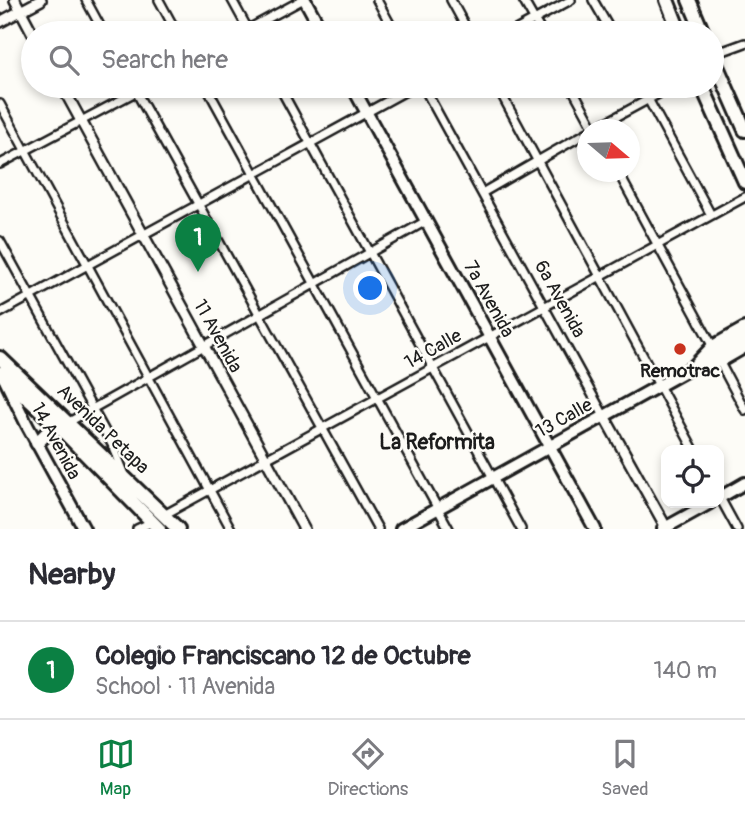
<!DOCTYPE html>
<meta charset="utf-8">
<style>
:root{--surface:#fff;--page:#f7f7f7;--text:#2b2b33;--muted:#7c7c81;--line:#e1e1e2;--accent:#0b8043}
body{margin:0;font-family:Pangolin,sans-serif;background:var(--page);color:var(--text)}
.controls{position:absolute;right:21px;bottom:21px;display:grid;overflow:hidden;border-radius:14px;box-shadow:0 4px 10px #0003}
.controls button{width:63px;height:63px;display:grid;place-items:center;padding:0;border:0;border-bottom:2px solid var(--line);background:var(--surface);color:var(--text);font:35px sans-serif}
.compass{position:absolute;left:577px;top:119px;width:63px;height:63px;border-radius:50%;background:var(--surface);box-shadow:0 4px 10px #0003;rotate:109deg}
.you{position:absolute;left:371px;top:289px;width:24px;height:24px;margin:-18px;border:5px solid #fff;border-radius:50%;background:#1a73e8;box-shadow:0 0 0 10px #1a73e833}
.badge{display:grid;place-items:center;width:46px;height:46px;border-radius:50%;background:var(--accent);color:#fff;font-size:23px;font-weight:700}
.pin{position:absolute;translate:-50% -58px;filter:drop-shadow(0 2px 4px #0008)}
.pin::after{content:'';position:absolute;top:37px;width:24px;height:21px;background:inherit;clip-path:polygon(0 0,100% 0,50% 100%)}
.list{margin:0;padding:0;list-style:none}
h2{display:flex;justify-content:space-between;align-items:center;height:91px;margin:0;padding:0 28px;font-size:30px}
h2 small{font-size:23px;font-weight:400;color:var(--muted)}
.list li{display:grid;grid-template-columns:46px 1fr auto;gap:21px;align-items:center;box-sizing:border-box;height:98px;padding:0 28px;border-top:2px solid var(--line)}
.list b{display:block;font-size:26px;white-space:nowrap}
.list p{margin:0;font-size:23px;white-space:nowrap;color:var(--muted)}
.list em{font-size:23px;font-style:normal;color:var(--muted)}
.icon{flex:none;width:38px;height:38px;fill:none;stroke:currentColor;stroke-width:2;stroke-linecap:round;stroke-linejoin:round}
.map{position:relative;flex:none;width:745px;height:529px;overflow:hidden}
.search{position:absolute;background:var(--surface);box-shadow:0 4px 10px #0003;left:21px;right:21px;top:21px;height:77px;display:flex;align-items:center;gap:18px;box-sizing:border-box;padding:0 24px;border-radius:38px;color:var(--muted);font-size:26px}
.sheet{height:189px;background:var(--surface)}
nav{display:flex;justify-content:space-around;align-items:center;box-sizing:border-box;height:98px;border-top:2px solid var(--line);background:var(--surface);font-size:19px;color:var(--muted)}
nav a{display:grid;justify-items:center;gap:4px}
nav .on{color:var(--accent)}
.map>svg:first-child{display:block}
</style>
<div class="map">
<svg width="745" height="529" viewBox="0 0 745 529">
<rect width="100%" height="100%" fill="#fdfcf7"/>
<filter id="ink" filterUnits="userSpaceOnUse"><feTurbulence type="fractalNoise" baseFrequency=".0143" numOctaves="2"/><feDisplacementMap in="SourceGraphic" scale="14" xChannelSelector="R" yChannelSelector="G"/><feConvolveMatrix kernelMatrix="1 2 1 2 8 2 1 2 1" color-interpolation-filters="sRGB"/></filter>
<g filter="url(#ink)">
<g fill="none" stroke-linecap="round" stroke-linejoin="round">
<g stroke="#1c1c1c" stroke-width="12">
<path id="minor" d="M 86,0 L 104,33
M 159,0 L 177,33
M 232,0 L 250,33
M 377,0 L 395,33
M 451,0 L 469,33
M 523,0 L 542,33
M 593,0 L 612,33
M 241,33 L 302,0
M 510,33 L 571,0
M 712,55 L 745,43
M 133,86 L 378,529
M 206,86 L 449,529
M 279,86 L 521,529
M 423,86 L 604,416
M 497,86 L 694,450
M 571,86 L 595,130
M 641,86 L 711,215
M 0,104 L 231,529
M 592,130 L 673,86
M 0,164 L 147,86
M 618,172 L 713,347
M 482,193 L 588,132
M 0,241 L 114,448 L 125,475
M 0,313 L 415,86
M 719,361 L 745,410
M 69,422 L 426,221
M 719,496 L 737,529
M 162,516 L 745,197
M 137,529 L 152,522"/>
</g>
<g stroke="#1c1c1c" stroke-width="14">
<path id="tertiary" d="M 15,0 L 33,34
M 0,22 L 41,0
M 62,86 L 304,529
M 604,416 L 667,529"/>
</g>
<g stroke="#1c1c1c" stroke-width="16">
<path id="secondary" d="M 305,0 L 323,33
M 352,86 L 595,529
M 5,380 L 27,425 L 84,529
M 719,498 L 745,483
M 401,529 L 745,338
M 663,529 L 710,503"/>
</g>
<g stroke="#1c1c1c" stroke-width="18">
<path id="primary" d="M 0,358 L 178,529
M 0,373 L 60,428 L 159,529
M 37,443 L 47,433 L 60,428"/>
</g>
<g stroke="#1c1c1c" stroke-width="18">
<path id="trunk" d="M 667,0 L 680,33
M 689,0 L 703,33
M 712,55 L 745,130
M 702,86 L 745,182
M 695,366 L 713,347 L 745,329
M 695,366 L 719,361 L 745,346"/>
</g>
<use href="#minor" stroke="#fdfcf7" stroke-width="7"/>
<use href="#tertiary" stroke="#fdfcf7" stroke-width="9"/>
<use href="#secondary" stroke="#fdfcf7" stroke-width="10"/>
<use href="#primary" stroke="#fdfcf7" stroke-width="12"/>
<use href="#trunk" stroke="#fdfcf7" stroke-width="12"/>
</g>
</g>
<circle fill="#c8321e" stroke="#fdfcf7" stroke-width="2.5" cx="680" cy="349" r="7"/>
<g text-anchor="middle" dominant-baseline="central" stroke-width="5" stroke-linejoin="round" paint-order="stroke">
<g font-size="19" fill="#1c1c1c" stroke="#fdfcf7">
<text transform="translate(489 299) rotate(61)">7a Avenida</text>
<text transform="translate(560 299) rotate(61)">6a Avenida</text>
<text transform="translate(218 336) rotate(61)">11 Avenida</text>
<text transform="translate(433 349) rotate(-29)">14 Calle</text>
<text transform="translate(564 418) rotate(-29)">13 Calle</text>
<text transform="translate(103 429) rotate(44)">Avenida Petapa</text>
<text transform="translate(56 441) rotate(62)">14 Avenida</text>
</g>
<g font-size="19" font-weight="bold" fill="#1c1c1c" stroke="#fdfcf7">
<text x="680" y="371">Remotrac</text>
</g>
<g font-size="21" font-weight="bold" fill="#1c1c1c" stroke="#fdfcf7">
<text x="437" y="442">La Reformita</text>
</g>
</g>
</svg>
<div class="controls">
<button><svg class="icon" aria-label="locate" viewBox="0 0 24 24"><circle cx="12" cy="12" r="6"/><path d="M12 2v4M12 18v4M2 12h4M18 12h4"/></svg></button>
</div>
<svg class="compass" viewBox="-18 -18 36 36"><path d="M0-13l5 13h-10z" fill="#e53935"/><path d="M0 13l5-13h-10z" fill="#7c7c81"/></svg>
<div class="you"></div>
<div class="pin badge" style="left:198px;top:272px">1</div>
<div class="search"><svg class="icon" aria-label="search" viewBox="0 0 24 24"><circle cx="10" cy="10" r="6"/><path d="M15 15l6 6"/></svg>Search here</div>
</div>
<section class="sheet">
<h2>Nearby<small></small></h2>
<ul class="list">
<li><span class="badge">1</span><div><b>Colegio Franciscano 12 de Octubre</b><p>School · 11 Avenida</p></div><em>140 m</em></li>
</ul>
</section>
<nav>
<a class="on"><svg class="icon" aria-label="map" viewBox="0 0 24 24"><path d="M3 6l6-2 6 2 6-2v14l-6 2-6-2-6 2zM9 4v14M15 6v14"/></svg>Map</a>
<a><svg class="icon" aria-label="directions" viewBox="0 0 24 24"><path d="M12 3l9 9-9 9-9-9zM9 14v-3h6M13 9l2 2-2 2"/></svg>Directions</a>
<a><svg class="icon" aria-label="saved" viewBox="0 0 24 24"><path d="M7 4h10v16l-5-4-5 4z"/></svg>Saved</a>
</nav>
